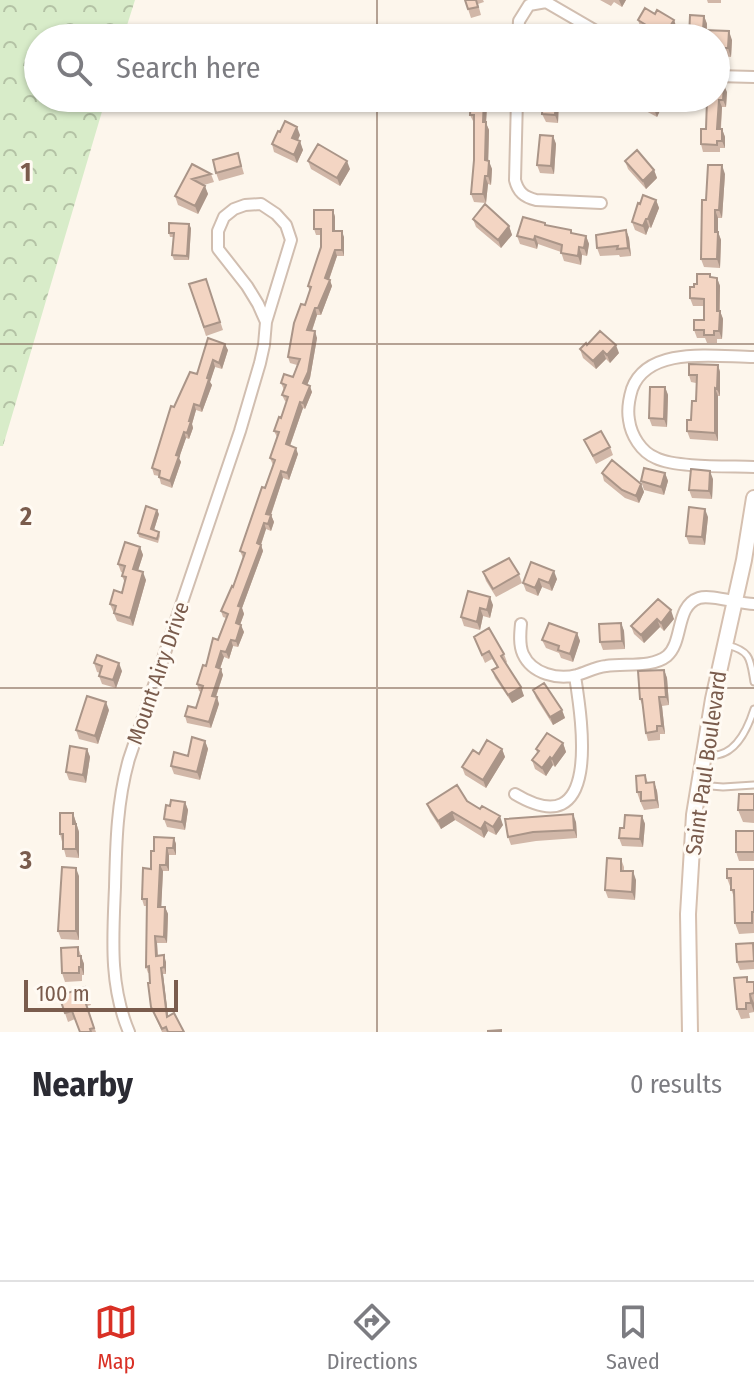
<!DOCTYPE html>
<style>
:root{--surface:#fff;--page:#f2f2f3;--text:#2b2b33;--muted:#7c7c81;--line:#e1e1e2;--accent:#d93025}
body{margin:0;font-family:"Fira Sans Condensed",sans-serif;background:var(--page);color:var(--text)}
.scale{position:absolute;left:24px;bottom:20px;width:154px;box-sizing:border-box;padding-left:8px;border:4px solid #7a5c4d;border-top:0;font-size:22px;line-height:28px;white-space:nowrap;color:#7a5c4d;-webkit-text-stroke:6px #fffaf3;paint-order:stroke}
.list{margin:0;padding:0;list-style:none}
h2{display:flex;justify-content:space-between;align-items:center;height:104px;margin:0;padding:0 32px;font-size:34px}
h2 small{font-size:26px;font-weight:400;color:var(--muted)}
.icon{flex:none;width:44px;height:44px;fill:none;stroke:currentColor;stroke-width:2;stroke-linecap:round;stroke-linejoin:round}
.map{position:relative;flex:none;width:754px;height:1032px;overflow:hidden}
.search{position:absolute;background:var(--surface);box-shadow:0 2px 6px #0004;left:24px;right:24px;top:24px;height:88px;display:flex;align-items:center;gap:20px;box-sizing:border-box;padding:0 28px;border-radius:44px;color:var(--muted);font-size:30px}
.sheet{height:248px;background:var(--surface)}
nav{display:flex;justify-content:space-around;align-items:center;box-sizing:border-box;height:112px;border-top:2px solid var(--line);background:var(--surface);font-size:22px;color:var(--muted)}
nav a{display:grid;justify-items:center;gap:4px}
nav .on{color:var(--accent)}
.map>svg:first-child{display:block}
</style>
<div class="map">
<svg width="754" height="1032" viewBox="0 0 754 1032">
<defs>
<pattern id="park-crowns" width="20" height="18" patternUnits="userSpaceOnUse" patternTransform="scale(2)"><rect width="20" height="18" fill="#d8ecc9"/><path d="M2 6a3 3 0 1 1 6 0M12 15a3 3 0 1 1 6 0" fill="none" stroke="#b4c2a5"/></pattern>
</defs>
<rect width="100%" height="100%" fill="#fdf6ec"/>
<path fill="url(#park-crowns)" d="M 0,0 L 135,0 L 123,38 L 38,38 L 38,98 L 106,98 L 3,446 L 0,446 Z"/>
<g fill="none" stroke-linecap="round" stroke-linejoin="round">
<g stroke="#d1beb0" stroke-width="9">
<path id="lane" d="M 727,645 C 751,651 750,659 754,682
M 707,755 C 734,759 747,731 754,709
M 699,785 L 723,787 L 754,785"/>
</g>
<g stroke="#d1beb0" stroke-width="14">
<path id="street" d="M 518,38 L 519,21 L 529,5 L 546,2 L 608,38
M 716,76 L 754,77
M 517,98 L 515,180 C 518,192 524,197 536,200 L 601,203
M 754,357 C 716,357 648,345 632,389 C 629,399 627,409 629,420 C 631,435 641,452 656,458 C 676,468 730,466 754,467
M 521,624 C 520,634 519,645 523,654 C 532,674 558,680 577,675 C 587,672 596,667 606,666 C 625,663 652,668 667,656 C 684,641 675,606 699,598 C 711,594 739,604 754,604
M 515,794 C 602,846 582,721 575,676
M 129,1032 C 109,985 113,937 115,887 C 116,843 117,801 129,759 L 240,431 L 260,363 L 264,345 L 266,322 L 291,240 L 286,225 L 276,214 L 261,204 L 245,205 L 234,209 L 224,217 L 218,231 L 218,249 L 247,286 L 258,304 L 266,322"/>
</g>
<g stroke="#d6c0b0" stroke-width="18">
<path id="secondary" d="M 690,1032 L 688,914 L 694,815 L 713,699 L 744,560 L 754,498"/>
</g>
<use href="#lane" stroke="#fff" stroke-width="5"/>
<use href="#street" stroke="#fff" stroke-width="10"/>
<use href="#secondary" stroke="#fff" stroke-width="14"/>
</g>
<path fill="#d1b7a8" d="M 465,0 L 483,0 L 484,2 L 478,4 L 481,15 L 471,18 Z
M 600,0 L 626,0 L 622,7 L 614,2 L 611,6 Z
M 707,0 L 721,0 L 721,3 L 708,3 Z
M 655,14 L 674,20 L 677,29 L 671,38 L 657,38 L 641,29 L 638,20 Z
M 704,16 L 707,24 L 707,31 L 732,40 L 731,57 L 721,56 L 720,53 L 716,53 L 716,38 L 689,38 Z
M 727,92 L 726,107 L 722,107 L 721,129 L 722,129 L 725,137 L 725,148 L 720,148 L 720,152 L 703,152 L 701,144 L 706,129 L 707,107 L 703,107 L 700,98 Z
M 471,98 L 491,98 L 491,105 L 487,105 L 486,123 L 489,130 L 488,161 L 492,169 L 491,185 L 488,184 L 486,203 L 474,202 L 471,194 L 474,160 L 474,123 L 470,115 Z
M 559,98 L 558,123 L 546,122 L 542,114 Z
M 626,98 L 663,98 L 664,102 L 657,117 L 627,101 Z
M 300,135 L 298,140 L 303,150 L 297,163 L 274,152 L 272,144 Z
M 553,136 L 556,144 L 554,174 L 540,173 L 537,165 Z
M 238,153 L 244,174 L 219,181 L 216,173 Z
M 308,161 L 350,169 L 340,186 L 311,169 Z
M 625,161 L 654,170 L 657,178 L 646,189 L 628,169 Z
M 192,164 L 211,174 L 214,182 L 204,185 L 208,194 L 198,214 L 178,205 L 175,196 Z
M 725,174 L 722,218 L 718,218 L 718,232 L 721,240 L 720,268 L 704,267 L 701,259 Z
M 656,200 L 659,208 L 651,228 L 649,227 L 646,235 L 635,230 L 632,222 Z
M 333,210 L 335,217 L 335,231 L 344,237 L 344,256 L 337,256 L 329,280 L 332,286 L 321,315 L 317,315 L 312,331 L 317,338 L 310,378 L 307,385 L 312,392 L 305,409 L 303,408 L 290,446 L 298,454 L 289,480 L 283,478 L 271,515 L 274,522 L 271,531 L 266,529 L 261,545 L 263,551 L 242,608 L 244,614 L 240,625 L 244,632 L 238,647 L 233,646 L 229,659 L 224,657 L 220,669 L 223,675 L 216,697 L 219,704 L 211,728 L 187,723 L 185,716 L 196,708 L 201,692 L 199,691 L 197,684 L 206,666 L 226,618 L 223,617 L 221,611 L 233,587 L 243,558 L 240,551 L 273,465 L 270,458 L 277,437 L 274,431 L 281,418 L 287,402 L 285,401 L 282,395 L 284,390 L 281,383 L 293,377 L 297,365 L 290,363 L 288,357 L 310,292 L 308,286 L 321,247 L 321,235 L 316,235 L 314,229 Z
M 473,219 L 509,226 L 512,235 L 501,248 L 476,227 Z
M 546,225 L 572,233 L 586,236 L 589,244 L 587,256 L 582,255 L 581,265 L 564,261 L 561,252 L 538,244 L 537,249 L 520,244 L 517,236 Z
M 191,228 L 189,260 L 174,260 L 172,255 L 174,237 L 170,237 L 169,233 Z
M 626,230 L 629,238 L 631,256 L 620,257 L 619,255 L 600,256 L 597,248 Z
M 710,274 L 711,277 L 717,278 L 720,286 L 720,311 L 723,319 L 722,339 L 717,339 L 717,343 L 707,343 L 705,338 L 697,338 L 694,330 L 704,320 L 704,306 L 693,306 L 690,298 L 694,287 Z
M 206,279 L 223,330 L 206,336 L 189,284 Z
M 208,338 L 228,350 L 222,369 L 215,367 L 210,382 L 212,385 L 202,412 L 196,410 L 192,424 L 193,428 L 189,439 L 186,438 L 179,458 L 181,462 L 172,488 L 161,484 L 159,476 L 154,475 L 152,468 L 174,407 L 197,374 Z
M 587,345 L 619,353 L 610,363 L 606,359 L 596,369 L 583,358 L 580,349 Z
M 718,365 L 720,372 L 720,396 L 718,396 L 718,441 L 690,439 L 687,431 L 696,401 L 696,383 L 691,382 L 689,375 Z
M 665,387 L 668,395 L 667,427 L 652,426 L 649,418 Z
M 584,440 L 610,447 L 613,455 L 596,464 Z
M 602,473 L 641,484 L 644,492 L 639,503 L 625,498 L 604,481 Z
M 665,473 L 668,481 L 664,495 L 644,490 L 641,481 Z
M 713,479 L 712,499 L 692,498 L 689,490 Z
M 159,514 L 154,530 L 159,532 L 160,536 L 158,543 L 139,537 L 138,533 Z
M 708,517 L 705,545 L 689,544 L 686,536 Z
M 140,547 L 143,555 L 138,570 L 146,580 L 133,626 L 117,621 L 110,604 L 122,593 L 125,583 L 122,576 L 123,573 L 121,572 L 118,564 Z
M 531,562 L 557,579 L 552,591 L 542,587 L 538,596 L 526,591 L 523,583 Z
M 483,572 L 519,574 L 522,583 L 496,597 L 486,581 Z
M 468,591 L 493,605 L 490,618 L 483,616 L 480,630 L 464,626 L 461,617 Z
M 658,599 L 674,619 L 664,631 L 660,627 L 644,643 L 634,634 L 631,626 Z
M 621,623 L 624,631 L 625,649 L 603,650 L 600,642 Z
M 577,633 L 580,641 L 573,662 L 561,658 L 559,653 L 546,648 L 542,640 Z
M 474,637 L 504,654 L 507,662 L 506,663 L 524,696 L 512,703 L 495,678 L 492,670 L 497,667 L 492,659 L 485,663 Z
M 94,663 L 122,671 L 116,688 L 102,684 L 99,676 L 100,673 L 97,672 Z
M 664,670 L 667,678 L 669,705 L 662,706 L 665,734 L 660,734 L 660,740 L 648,741 L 646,733 L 643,707 L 640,699 Z
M 533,690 L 562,710 L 565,718 L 553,725 L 536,698 Z
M 109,710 L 98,744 L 79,739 L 76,730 Z
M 205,741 L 208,749 L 200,780 L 174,774 L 171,766 L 188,756 Z
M 563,743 L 566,752 L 555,767 L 553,765 L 546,776 L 535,769 L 532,760 L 537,753 L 536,749 Z
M 87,749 L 90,757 L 86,783 L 69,780 L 66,772 Z
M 502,749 L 505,757 L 486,788 L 465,775 L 462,767 Z
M 645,775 L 648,783 L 654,782 L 657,791 L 659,808 L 644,810 L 640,801 L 637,792 Z
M 754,794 L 754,823 L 743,822 L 738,810 Z
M 467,801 L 503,825 L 496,835 L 488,831 L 484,838 L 455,820 L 441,829 L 430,812 L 427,804 Z
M 185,802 L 188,810 L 185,830 L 167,827 L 164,819 L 170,806 Z
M 73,813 L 79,832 L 79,858 L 66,857 L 60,834 Z
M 642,816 L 645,824 L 643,847 L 622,846 L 619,838 L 624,828 Z
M 576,822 L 577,838 L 536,841 L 511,845 L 508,837 Z
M 754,831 L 754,861 L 739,861 L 736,852 Z
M 174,838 L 176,844 L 176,855 L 169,855 L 169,871 L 163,871 L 161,907 L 165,907 L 168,914 L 167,943 L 157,943 L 158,956 L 166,962 L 166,974 L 163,974 L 168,1016 L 184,1032 L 162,1032 L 151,1007 L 149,973 L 148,973 L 146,967 L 147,906 L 144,906 L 142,899 L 151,869 Z
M 621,859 L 624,867 L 624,871 L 636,880 L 635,900 L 608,898 L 605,890 Z
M 754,869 L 754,933 L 739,934 L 735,923 L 735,900 L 727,878 Z
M 79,876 L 79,940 L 61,939 L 58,931 Z
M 78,947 L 84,964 L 84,975 L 82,975 L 82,981 L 65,982 L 62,973 Z
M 754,951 L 754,969 L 740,970 L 737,962 Z
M 748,982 L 754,982 L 754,1012 L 749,1013 L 750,1018 L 741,1019 L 737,1009 Z
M 85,987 L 91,1005 L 87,1006 L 96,1032 L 80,1032 L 75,1019 L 68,1022 L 59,996 Z"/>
<path fill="#aa9588" d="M 619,0 L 626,0 L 622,7 Z
M 704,16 L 707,24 L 706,38 L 703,30 Z
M 674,20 L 677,29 L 671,38 L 665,38 L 664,36 Z
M 729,31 L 732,40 L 731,57 L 728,48 Z
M 724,85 L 727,92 L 726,107 L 723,100 Z
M 484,98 L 487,105 L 486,123 L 489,130 L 488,169 L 485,160 L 483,122 Z
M 556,98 L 559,98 L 558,123 L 555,115 Z
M 659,98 L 663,98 L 664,102 L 657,117 L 654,109 Z
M 719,100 L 722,107 L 720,137 L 717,129 Z
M 297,127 L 300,135 L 295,146 L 292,138 Z
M 722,129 L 725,137 L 725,148 L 722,141 Z
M 553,136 L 556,144 L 554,174 L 551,166 Z
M 300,141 L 303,150 L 297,163 L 294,155 Z
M 347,161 L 350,169 L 340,186 L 337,178 Z
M 489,161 L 492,169 L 491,185 L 488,176 Z
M 722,165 L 725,174 L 722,218 L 719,210 Z
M 654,170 L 657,178 L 646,189 L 643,181 Z
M 485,176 L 488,184 L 486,203 L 483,194 Z
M 205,186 L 208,194 L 198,214 L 195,206 Z
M 656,200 L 659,208 L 651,228 L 648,219 Z
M 333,210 L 335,217 L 335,237 L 333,231 Z
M 715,210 L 718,218 L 718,240 L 715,232 Z
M 646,219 L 649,227 L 646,235 L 643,226 Z
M 189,224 L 191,228 L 189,260 L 187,256 Z
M 509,226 L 512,235 L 501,248 L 498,240 Z
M 626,230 L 629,238 L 631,256 L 628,248 Z
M 342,231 L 344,237 L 344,256 L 342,250 Z
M 718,232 L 721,240 L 720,268 L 717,259 Z
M 535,236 L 538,244 L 537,249 L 534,240 Z
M 586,236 L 589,244 L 587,256 L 584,248 Z
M 579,247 L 582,255 L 581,265 L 578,256 Z
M 335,250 L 337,256 L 327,285 L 325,278 Z
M 717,278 L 720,286 L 719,318 L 717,311 Z
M 330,280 L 332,286 L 321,315 L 318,308 Z
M 315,308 L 317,315 L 310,336 L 307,330 Z
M 720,311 L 723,319 L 722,339 L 719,331 Z
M 315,331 L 317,338 L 310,378 L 305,390 L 303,383 Z
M 225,344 L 228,350 L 222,369 L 219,363 Z
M 616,345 L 619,353 L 610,363 L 607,355 Z
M 603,351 L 606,359 L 596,369 L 593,361 Z
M 213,360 L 215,367 L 210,382 L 212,385 L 202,412 L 200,406 Z
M 718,365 L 720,372 L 720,396 L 717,389 Z
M 310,386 L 312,392 L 305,409 L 303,403 Z
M 665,387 L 668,395 L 667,427 L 664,419 Z
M 715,388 L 718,396 L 718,441 L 715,433 Z
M 300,402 L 303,408 L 288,451 L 286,444 Z
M 194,404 L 196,410 L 192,424 L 193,428 L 189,439 L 187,433 L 189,421 Z
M 184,432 L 186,438 L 179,458 L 181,462 L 172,488 L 170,481 L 176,455 Z
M 296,448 L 298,454 L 289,480 L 287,473 Z
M 281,471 L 283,478 L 269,520 L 266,514 Z
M 710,471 L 713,479 L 712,499 L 709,491 Z
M 665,473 L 668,481 L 664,495 L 661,487 Z
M 641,484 L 644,492 L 639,503 L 636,496 Z
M 705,509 L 708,517 L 705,545 L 702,537 Z
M 157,510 L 159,514 L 153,533 L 151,529 Z
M 271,515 L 274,522 L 271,531 L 268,524 Z
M 264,523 L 266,529 L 259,550 L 257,543 Z
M 261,545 L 263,551 L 242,608 L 244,614 L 238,630 L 236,623 L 238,606 Z
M 140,547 L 143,555 L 136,577 L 133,569 Z
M 554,571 L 557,579 L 552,591 L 549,583 Z
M 143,572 L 146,580 L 133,626 L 130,618 Z
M 539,579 L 542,587 L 538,596 L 535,588 Z
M 490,597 L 493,605 L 490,618 L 487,610 Z
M 480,608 L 483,616 L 480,630 L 477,622 Z
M 671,610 L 674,619 L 664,631 L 661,623 Z
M 657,619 L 660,627 L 644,643 L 641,635 Z
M 621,623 L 624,631 L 625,649 L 622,641 Z
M 241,625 L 244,632 L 238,647 L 236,641 Z
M 577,633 L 580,641 L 573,662 L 570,654 Z
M 231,640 L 233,646 L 229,659 L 226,652 Z
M 221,651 L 224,657 L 218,674 L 216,667 Z
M 119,663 L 122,671 L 116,688 L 113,680 Z
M 221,669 L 223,675 L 214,702 L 212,696 Z
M 664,670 L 667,678 L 669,705 L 666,697 Z
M 521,687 L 524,696 L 512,703 L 508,695 Z
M 217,697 L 219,704 L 211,728 L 209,722 Z
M 659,697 L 662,706 L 665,734 L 662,726 Z
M 106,702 L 109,710 L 98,744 L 95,736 Z
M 562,710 L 565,718 L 553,725 L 550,717 Z
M 205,741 L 208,749 L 200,780 L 197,772 Z
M 563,743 L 566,752 L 555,767 L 552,759 Z
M 87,749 L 90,757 L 86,783 L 83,775 Z
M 502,749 L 505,757 L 486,788 L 483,780 Z
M 550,757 L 553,765 L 546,776 L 542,768 Z
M 654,782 L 657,791 L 659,808 L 656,800 Z
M 185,802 L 188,810 L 185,830 L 182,822 Z
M 452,812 L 455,820 L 441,829 L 438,821 Z
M 73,813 L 79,832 L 79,858 L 76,849 Z
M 573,814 L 576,822 L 577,838 L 574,830 Z
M 500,816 L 503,825 L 496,835 L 493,827 Z
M 642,816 L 645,824 L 643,847 L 640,839 Z
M 485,822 L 488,831 L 484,838 L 481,829 Z
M 174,838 L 176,844 L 176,855 L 173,848 Z
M 167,848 L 169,855 L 169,871 L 166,865 Z
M 160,865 L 163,871 L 161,913 L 158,907 Z
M 76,868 L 79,876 L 79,940 L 76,931 Z
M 633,871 L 636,880 L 635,900 L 632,892 Z
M 165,907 L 168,914 L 167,943 L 164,937 Z
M 155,936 L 157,943 L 158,962 L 156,956 Z
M 164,955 L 166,962 L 166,974 L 164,967 Z
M 81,956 L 84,964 L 84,975 L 81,967 Z
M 161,968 L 163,974 L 169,1023 L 167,1017 Z
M 750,994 L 754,1003 L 754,1012 L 751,1003 Z"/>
<path fill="#f3d5c3" stroke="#aa9588" stroke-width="2" d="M 465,0 L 476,0 L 478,7 L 468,9 Z
M 645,8 L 655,14 L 657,10 L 674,20 L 664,36 L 638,20 Z
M 690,15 L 704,16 L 703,30 L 729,31 L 728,48 L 718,48 L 719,45 L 716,45 L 716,38 L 689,38 Z
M 716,84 L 724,85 L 723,100 L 719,100 L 717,129 L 722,129 L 722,141 L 717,141 L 717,145 L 701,144 L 701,129 L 706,129 L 707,99 L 700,99 L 700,98 L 716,98 Z
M 471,98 L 484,98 L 483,122 L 486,122 L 485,160 L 489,161 L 488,176 L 485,176 L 483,194 L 471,194 L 474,160 L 474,115 L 470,115 Z
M 543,98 L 556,98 L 555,115 L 542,114 Z
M 633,98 L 659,98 L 654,109 Z
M 285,121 L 297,127 L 292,138 L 300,141 L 294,155 L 272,144 L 278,131 L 280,132 Z
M 540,135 L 553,136 L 551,166 L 537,165 Z
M 318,144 L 347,161 L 337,178 L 308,161 Z
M 637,150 L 654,170 L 643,181 L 625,161 Z
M 238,153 L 241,166 L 216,173 L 213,160 Z
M 192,164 L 211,174 L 192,179 L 205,186 L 195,206 L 175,196 Z
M 708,165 L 722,165 L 719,210 L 715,210 L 715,232 L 718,232 L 717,259 L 701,259 L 702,200 L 706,200 Z
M 643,195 L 656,200 L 648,219 L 646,219 L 643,226 L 632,222 L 638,203 L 640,204 Z
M 485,204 L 509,226 L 498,240 L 473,219 Z
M 314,210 L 333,210 L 333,231 L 342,231 L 342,250 L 335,250 L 325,278 L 330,280 L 318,308 L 315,308 L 307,330 L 315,331 L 308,372 L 303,383 L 310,386 L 303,403 L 300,402 L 286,444 L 296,448 L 287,473 L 281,471 L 266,514 L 271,515 L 268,524 L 264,523 L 257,543 L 261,545 L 238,606 L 241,607 L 236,623 L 241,625 L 236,641 L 231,640 L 226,652 L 221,651 L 216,667 L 221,669 L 212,696 L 217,697 L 209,722 L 185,716 L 188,706 L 196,708 L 203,686 L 197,684 L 203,665 L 206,666 L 213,638 L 218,640 L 228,614 L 221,611 L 232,586 L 233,587 L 245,553 L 240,551 L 262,487 L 265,488 L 275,460 L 270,458 L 279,432 L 274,431 L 279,417 L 281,418 L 288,397 L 282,395 L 286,385 L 281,383 L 284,374 L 293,377 L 300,359 L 288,357 L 294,323 L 301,304 L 305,305 L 311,287 L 308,286 L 321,247 L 321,229 L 314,229 Z
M 523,217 L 545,223 L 545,225 L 571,230 L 571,233 L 586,236 L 584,248 L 579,247 L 578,256 L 561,253 L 562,245 L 535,236 L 534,240 L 517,236 Z
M 169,223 L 189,224 L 187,256 L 172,255 L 174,233 L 169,233 Z
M 626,230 L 628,248 L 617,249 L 618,246 L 597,248 L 596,235 Z
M 697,274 L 710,274 L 710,277 L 717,278 L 717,311 L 720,311 L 719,331 L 714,331 L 714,335 L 704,335 L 704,330 L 694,330 L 694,320 L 704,320 L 704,299 L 690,298 L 690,287 L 694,287 L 694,284 L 697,284 Z
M 206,279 L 220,322 L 204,327 L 189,284 Z
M 600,331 L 616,345 L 607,355 L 603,351 L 593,361 L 580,349 L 586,343 L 587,345 Z
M 208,338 L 225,344 L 219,363 L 213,360 L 207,378 L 209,379 L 200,406 L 194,404 L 189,421 L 191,421 L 187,433 L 184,432 L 176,455 L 179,456 L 170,481 L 159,477 L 160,471 L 152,468 L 171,406 L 174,407 L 190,372 L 197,374 Z
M 689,364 L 718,365 L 717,389 L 715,388 L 715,433 L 687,431 L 687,420 L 691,420 L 692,401 L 696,401 L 697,375 L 689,375 Z
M 650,387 L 665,387 L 664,419 L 649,418 Z
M 601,431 L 610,447 L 593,456 L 584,440 Z
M 612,460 L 641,484 L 636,496 L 622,490 L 602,473 Z
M 644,468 L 665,473 L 661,487 L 641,481 Z
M 691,469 L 710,471 L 709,491 L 689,490 Z
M 146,506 L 157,510 L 151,529 L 159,532 L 157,539 L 138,533 Z
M 689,507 L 705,509 L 702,537 L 686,536 Z
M 125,542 L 140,547 L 133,569 L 143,572 L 130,618 L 114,613 L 116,606 L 110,604 L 114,590 L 122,593 L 126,577 L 122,576 L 125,566 L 118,564 Z
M 509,558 L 519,574 L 493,589 L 483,572 Z
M 531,562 L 554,571 L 549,583 L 539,579 L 535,588 L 523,583 Z
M 468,591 L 490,597 L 487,610 L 480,608 L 477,622 L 461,617 Z
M 658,599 L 671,610 L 661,623 L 657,619 L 641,635 L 631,626 Z
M 549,623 L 577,633 L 570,654 L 558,650 L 559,646 L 542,640 Z
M 621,623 L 622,641 L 600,642 L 599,624 Z
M 489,628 L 504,654 L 501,656 L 521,687 L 508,695 L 492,670 L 498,667 L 489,651 L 482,655 L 474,637 Z
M 97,655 L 119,663 L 113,680 L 99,676 L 102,666 L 94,663 Z
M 664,670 L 666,697 L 659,697 L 662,726 L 657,726 L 657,731 L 646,733 L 642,699 L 640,699 L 638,671 Z
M 544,683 L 562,710 L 550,717 L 533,690 Z
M 87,696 L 106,702 L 95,736 L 76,730 Z
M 547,733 L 563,743 L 552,759 L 550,757 L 542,768 L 532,760 L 539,751 L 536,749 Z
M 192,737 L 205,741 L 197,772 L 171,766 L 174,752 L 188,756 Z
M 487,740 L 502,749 L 483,780 L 462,767 L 473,750 L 479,754 Z
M 70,746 L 87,749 L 83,775 L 66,772 Z
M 645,775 L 646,783 L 654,782 L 656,800 L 641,801 L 641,792 L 637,792 L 636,776 Z
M 457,785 L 467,801 L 480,809 L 482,806 L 500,816 L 493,827 L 485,822 L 481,829 L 452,812 L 438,821 L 427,804 Z
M 739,794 L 754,794 L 754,810 L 738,810 Z
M 171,800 L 185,802 L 182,822 L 164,819 L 166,805 L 170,806 Z
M 60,813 L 73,813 L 73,824 L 76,824 L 76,849 L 63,849 L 63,834 L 60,834 Z
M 573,814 L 574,830 L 533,832 L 508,837 L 505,819 Z
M 625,815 L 642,816 L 640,839 L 619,838 L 620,828 L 624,828 Z
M 736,831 L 754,831 L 754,852 L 736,852 Z
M 154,837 L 174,838 L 173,848 L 167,848 L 166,865 L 160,865 L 158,907 L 165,907 L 164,937 L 155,936 L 156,956 L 164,955 L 164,967 L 161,968 L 167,1017 L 174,1013 L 184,1032 L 168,1032 L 166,1027 L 162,1029 L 151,1007 L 148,983 L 150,983 L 149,966 L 146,967 L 147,899 L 142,899 L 143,868 L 151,869 L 151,851 L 154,851 Z
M 607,858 L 621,859 L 621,871 L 633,871 L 632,892 L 605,890 Z
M 62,867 L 76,868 L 76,931 L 58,931 Z
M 727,869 L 754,869 L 754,912 L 752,912 L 752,923 L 735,923 L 734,890 L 731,890 L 731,878 L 727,878 Z
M 753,943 L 754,961 L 737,962 L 736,944 Z
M 78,947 L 78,956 L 81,956 L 81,967 L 79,967 L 79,973 L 62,973 L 61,948 Z
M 747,977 L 747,982 L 754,982 L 754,993 L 750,994 L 751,1003 L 746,1003 L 746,1009 L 737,1009 L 734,978 Z
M 85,987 L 88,996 L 84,998 L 94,1028 L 90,1029 L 91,1032 L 80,1032 L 72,1011 L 65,1013 L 59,996 Z
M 501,1030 L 501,1032 L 488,1032 L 488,1031 Z"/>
<path fill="none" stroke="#7a5c4d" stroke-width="2" stroke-opacity="0.55" d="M 377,0 L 377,38M 377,98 L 377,1032M 0,344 L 754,344M 0,688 L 754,688"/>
<g text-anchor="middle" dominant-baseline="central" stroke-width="6" stroke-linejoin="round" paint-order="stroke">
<g font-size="22" fill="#7a5c4d" stroke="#fffaf3">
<text transform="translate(158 673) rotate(-71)">Mount Airy Drive</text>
<text transform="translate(706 763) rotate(-82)">Saint Paul Boulevard</text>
</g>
</g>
<g font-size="26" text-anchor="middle" font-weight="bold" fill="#7a5c4d" stroke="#fffaf3" stroke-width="6" stroke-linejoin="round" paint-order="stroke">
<text x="26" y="181">1</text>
<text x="26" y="525">2</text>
<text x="26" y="869">3</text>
</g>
</svg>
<div class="scale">100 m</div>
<div class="search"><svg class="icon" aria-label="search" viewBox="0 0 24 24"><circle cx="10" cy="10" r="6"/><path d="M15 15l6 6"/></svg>Search here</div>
</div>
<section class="sheet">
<h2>Nearby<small>0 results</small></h2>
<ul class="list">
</ul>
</section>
<nav>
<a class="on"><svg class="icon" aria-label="map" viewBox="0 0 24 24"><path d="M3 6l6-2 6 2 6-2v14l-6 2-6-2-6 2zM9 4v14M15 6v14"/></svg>Map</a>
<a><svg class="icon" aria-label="directions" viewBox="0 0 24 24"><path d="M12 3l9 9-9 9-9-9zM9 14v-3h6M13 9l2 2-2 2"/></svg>Directions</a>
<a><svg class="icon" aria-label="saved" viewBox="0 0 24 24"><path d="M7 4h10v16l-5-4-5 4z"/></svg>Saved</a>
</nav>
